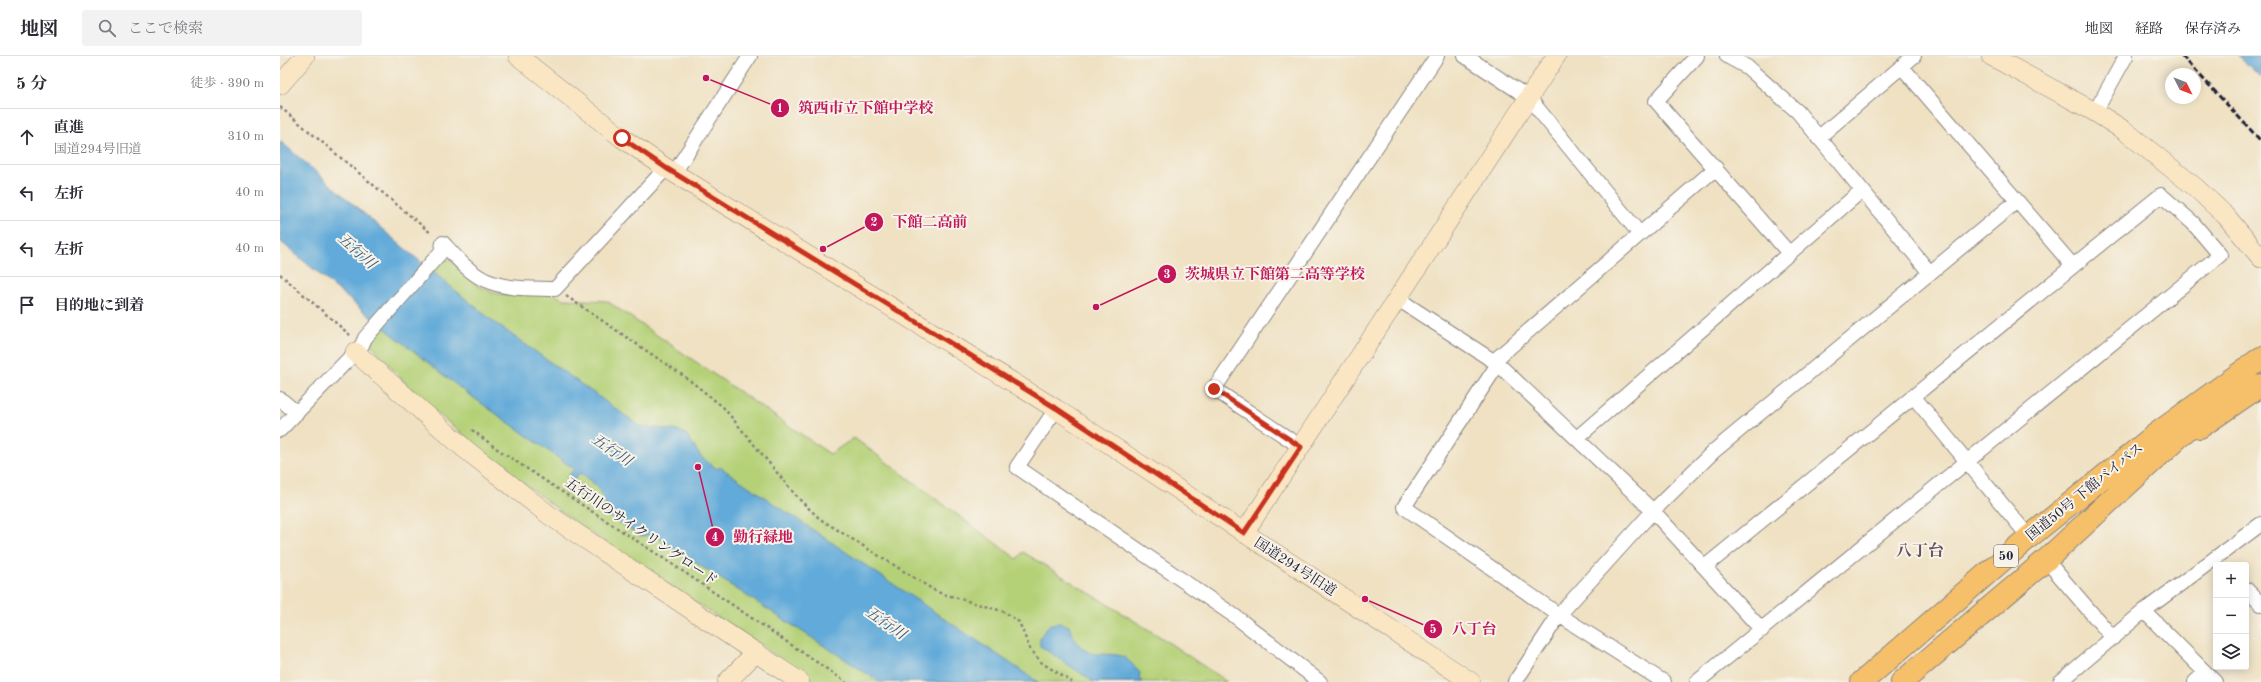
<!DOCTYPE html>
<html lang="ja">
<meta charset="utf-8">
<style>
:root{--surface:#fff;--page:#f2f2f3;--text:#2b2b33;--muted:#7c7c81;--line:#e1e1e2}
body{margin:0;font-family:"Old Standard TT","Noto Serif JP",serif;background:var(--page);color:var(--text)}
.controls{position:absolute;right:12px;bottom:12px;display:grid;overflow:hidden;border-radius:4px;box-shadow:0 2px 10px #0003}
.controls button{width:36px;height:36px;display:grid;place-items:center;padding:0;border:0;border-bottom:1px solid var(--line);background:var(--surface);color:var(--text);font:20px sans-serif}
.compass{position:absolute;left:1885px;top:12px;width:36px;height:36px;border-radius:50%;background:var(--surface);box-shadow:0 2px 10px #0003;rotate:132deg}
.stop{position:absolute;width:12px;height:12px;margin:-9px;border:3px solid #c8321e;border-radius:50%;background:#fff}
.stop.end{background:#c8321e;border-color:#fff;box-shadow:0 1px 4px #0008}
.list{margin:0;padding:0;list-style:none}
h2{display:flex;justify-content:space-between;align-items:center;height:52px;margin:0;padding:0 16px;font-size:17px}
h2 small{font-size:13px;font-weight:400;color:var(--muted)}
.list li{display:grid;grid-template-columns:26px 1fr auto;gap:12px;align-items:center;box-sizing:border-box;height:56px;padding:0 16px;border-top:1px solid var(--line)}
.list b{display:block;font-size:15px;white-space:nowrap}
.list p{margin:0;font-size:13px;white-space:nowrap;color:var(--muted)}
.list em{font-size:13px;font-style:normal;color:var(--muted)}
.icon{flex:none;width:22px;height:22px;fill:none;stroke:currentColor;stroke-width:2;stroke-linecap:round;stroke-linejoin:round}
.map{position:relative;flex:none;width:1981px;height:626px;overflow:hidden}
header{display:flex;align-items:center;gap:24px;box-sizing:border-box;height:56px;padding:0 20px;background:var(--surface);border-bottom:1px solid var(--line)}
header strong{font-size:19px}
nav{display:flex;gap:22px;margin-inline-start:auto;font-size:14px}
.search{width:280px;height:36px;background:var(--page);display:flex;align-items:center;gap:10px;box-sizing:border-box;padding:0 14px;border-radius:4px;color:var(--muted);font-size:15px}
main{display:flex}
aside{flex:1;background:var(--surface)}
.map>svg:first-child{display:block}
</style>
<header>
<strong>地図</strong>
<div class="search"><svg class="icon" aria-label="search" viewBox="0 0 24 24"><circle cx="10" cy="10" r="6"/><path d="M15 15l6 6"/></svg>ここで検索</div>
<nav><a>地図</a><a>経路</a><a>保存済み</a></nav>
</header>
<main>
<aside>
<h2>5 分<small>徒歩 · 390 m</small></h2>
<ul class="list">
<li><svg class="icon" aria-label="ahead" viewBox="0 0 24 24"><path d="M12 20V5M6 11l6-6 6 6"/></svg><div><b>直進</b><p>国道294号旧道</p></div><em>310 m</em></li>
<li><svg class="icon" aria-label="left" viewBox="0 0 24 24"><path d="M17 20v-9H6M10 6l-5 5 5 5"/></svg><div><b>左折</b></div><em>40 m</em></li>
<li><svg class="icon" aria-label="left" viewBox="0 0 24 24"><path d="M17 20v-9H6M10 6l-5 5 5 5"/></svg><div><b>左折</b></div><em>40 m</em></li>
<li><svg class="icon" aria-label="arrive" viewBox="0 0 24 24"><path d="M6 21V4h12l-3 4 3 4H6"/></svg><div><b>目的地に到着</b></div></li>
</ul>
</aside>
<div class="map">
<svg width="1981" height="626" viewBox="0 0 1981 626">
<rect width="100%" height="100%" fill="#f7f3e8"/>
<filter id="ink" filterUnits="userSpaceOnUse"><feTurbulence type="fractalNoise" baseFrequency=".025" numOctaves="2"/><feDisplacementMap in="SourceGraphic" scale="8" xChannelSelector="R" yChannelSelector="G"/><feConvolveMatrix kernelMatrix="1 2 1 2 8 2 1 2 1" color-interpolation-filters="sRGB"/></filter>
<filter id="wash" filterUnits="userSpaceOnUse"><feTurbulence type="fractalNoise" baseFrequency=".012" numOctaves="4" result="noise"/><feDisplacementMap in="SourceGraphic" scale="16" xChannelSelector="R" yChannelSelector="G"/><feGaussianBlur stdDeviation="0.9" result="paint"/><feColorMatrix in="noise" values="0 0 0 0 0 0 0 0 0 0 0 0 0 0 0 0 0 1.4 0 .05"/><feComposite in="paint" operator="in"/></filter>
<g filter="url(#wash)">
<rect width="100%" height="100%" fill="#efe1c2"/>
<path fill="#b5d178" stroke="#6c7a5a" d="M 169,203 L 197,229 L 213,237 L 230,239 L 272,237 L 283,243 L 327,245 L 550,398 L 574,382 L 737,503 L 743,496 L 882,582 L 947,626 L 535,626 L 299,469 L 239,424 L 157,357 L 124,326 L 90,287 L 160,205 Z"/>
<path fill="#62aad9" stroke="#42668a" d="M 1958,0 L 1981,0 L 1981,21 Z
M 0,85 L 124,192 L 215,267 L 360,370 L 399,375 L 407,379 L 421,401 L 437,413 L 440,411 L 758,626 L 600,626 L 373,479 L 361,480 L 331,461 L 318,431 L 300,417 L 291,427 L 287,422 L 294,413 L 180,332 L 88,259 L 0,185 Z
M 780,567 L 789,570 C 792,581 802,597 816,598 C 826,599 834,597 844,601 C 850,605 855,611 860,617 L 859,622 L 862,626 L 814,626 L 760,590 L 760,581 L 770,568 Z"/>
</g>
<g filter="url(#ink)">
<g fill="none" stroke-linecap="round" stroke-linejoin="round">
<g stroke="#88827e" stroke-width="16">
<path id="street" d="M 1185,0 L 1249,42 L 1359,177
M 1417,0 L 1376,45 L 1508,196
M 1447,0 L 1467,11 L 1518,56 L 1650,217
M 1815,56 L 1846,0
M 1538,82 L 1634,0
M 394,117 L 470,0
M 1118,243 L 1218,308 L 1373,455 L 1482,574
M 1215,304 L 1436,112
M 1218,308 L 1124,451 L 1279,559 L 1384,626
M 1633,340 L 1749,481
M 0,343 L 17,357
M 776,353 L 737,411 L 956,561 L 1040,626
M 0,374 L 82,289 L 85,282 L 161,196 L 163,187 C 175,200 188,216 205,224 C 227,234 252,232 275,233 L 386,112
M 1298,381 L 1581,135
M 1021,391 L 934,333 L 1157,0
M 1766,504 L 1833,582
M 1426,510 L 1793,210 L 1622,11
M 1966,533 L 1981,548
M 1864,555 L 1935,626
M 1235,626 L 1279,559 L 1373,455 L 1434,395 L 1737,145
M 1417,626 L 1940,199 L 1913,167 L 1881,139 L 1793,210
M 1780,626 L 1864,555 L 1981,468
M 1915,626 L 1925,617"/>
</g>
<g stroke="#88827e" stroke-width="20">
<path id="secondary" d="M 238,0 L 342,82 L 386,112 L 776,353 L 1191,626
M 1711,0 L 1815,56 L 1845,75 L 1915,131 L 1946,160 L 1981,202
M 0,29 L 25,0
M 75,296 L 185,393 L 269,459 L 520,626
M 964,477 L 1276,0
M 447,626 L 476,596"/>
</g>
<g stroke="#88827e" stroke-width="24">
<path id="highway" d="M 1920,371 L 1981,329
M 1582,626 L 1749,481 L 1875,379 L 1981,302
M 1622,626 L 1766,504 L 1929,353"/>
</g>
<path stroke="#88827e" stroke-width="2.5" stroke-dasharray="3 3" stroke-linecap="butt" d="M 0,51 L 152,178
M 0,218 L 71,280
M 286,240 L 408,323 L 443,351 L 518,442 L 540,463 L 657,536 L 725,556 L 739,566 L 750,593 L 762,607 L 792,626
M 192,374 L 220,395 L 392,508 L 566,626"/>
<use href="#street" stroke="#fff" stroke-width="14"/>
<use href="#secondary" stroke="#fbe6c4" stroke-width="19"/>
<use href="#highway" stroke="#f6c06b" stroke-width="22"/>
<path stroke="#22223b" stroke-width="3" stroke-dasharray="6 3" stroke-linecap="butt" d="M 1902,0 L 1981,85"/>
</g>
</g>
<g fill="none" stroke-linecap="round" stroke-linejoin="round" filter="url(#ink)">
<path stroke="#c8321e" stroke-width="5" d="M 342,82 L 386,112 L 776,352 L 964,477 L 1021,391 L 934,333"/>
</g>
<g text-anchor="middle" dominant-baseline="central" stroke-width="4" stroke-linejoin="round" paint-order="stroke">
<rect fill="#f7f3e8" stroke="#62616f" stroke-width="1" x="1714" y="489" width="24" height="22" rx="3"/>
<g font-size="13" font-weight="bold" fill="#22223b">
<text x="1726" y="500">50</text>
</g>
<g font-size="14" fill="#22223b" stroke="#f7f3e8">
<text transform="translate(1805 436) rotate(-39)">国道50号 下館バイパス</text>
<text transform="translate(361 476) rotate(34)">五行川のサイクリングロード</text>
<text transform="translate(1015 511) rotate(33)">国道294号旧道</text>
</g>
<g font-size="15" font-style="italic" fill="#3c587a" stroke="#f7f3e8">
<text transform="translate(76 196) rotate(42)">五行川</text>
<text transform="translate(331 395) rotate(34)">五行川</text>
<text transform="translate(605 568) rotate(35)">五行川</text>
</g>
<g font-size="16" font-weight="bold" fill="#684f5d" stroke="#f7f3e8">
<text x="1640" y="496">八丁台</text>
</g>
</g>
<path fill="none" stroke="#c2185b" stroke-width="1.5" d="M426 22L500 52M543 193L594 166M816 251L887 218M418 411L435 481M1085 543L1153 573"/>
<g fill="#c2185b" stroke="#f7f3e8" stroke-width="1.5">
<circle cx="426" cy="22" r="4"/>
<circle cx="543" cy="193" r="4"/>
<circle cx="816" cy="251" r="4"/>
<circle cx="418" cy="411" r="4"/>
<circle cx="1085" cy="543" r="4"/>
<circle cx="500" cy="52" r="10"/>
<circle cx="594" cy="166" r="10"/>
<circle cx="887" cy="218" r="10"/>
<circle cx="435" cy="481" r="10"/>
<circle cx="1153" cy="573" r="10"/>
</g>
<g font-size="12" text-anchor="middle" font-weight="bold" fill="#fff">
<text x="500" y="56">1</text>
<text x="594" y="170">2</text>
<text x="887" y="222">3</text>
<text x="435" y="485">4</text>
<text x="1153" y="577">5</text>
</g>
<g font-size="15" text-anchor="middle" font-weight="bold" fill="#c2185b" stroke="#f7f3e8" stroke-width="4" stroke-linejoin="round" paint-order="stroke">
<text x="586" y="57">筑西市立下館中学校</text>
<text x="650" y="171">下館二高前</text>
<text x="995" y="223">茨城県立下館第二高等学校</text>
<text x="483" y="486">勤行緑地</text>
<text x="1194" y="578">八丁台</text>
</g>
</svg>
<div class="controls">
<button>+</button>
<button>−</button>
<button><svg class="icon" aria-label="layers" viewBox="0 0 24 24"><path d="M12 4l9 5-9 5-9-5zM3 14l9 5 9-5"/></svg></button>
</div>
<svg class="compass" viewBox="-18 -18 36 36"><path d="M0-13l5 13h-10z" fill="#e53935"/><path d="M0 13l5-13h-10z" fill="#7c7c81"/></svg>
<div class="stop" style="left:342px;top:82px"></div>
<div class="stop end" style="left:934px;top:333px"></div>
</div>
</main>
